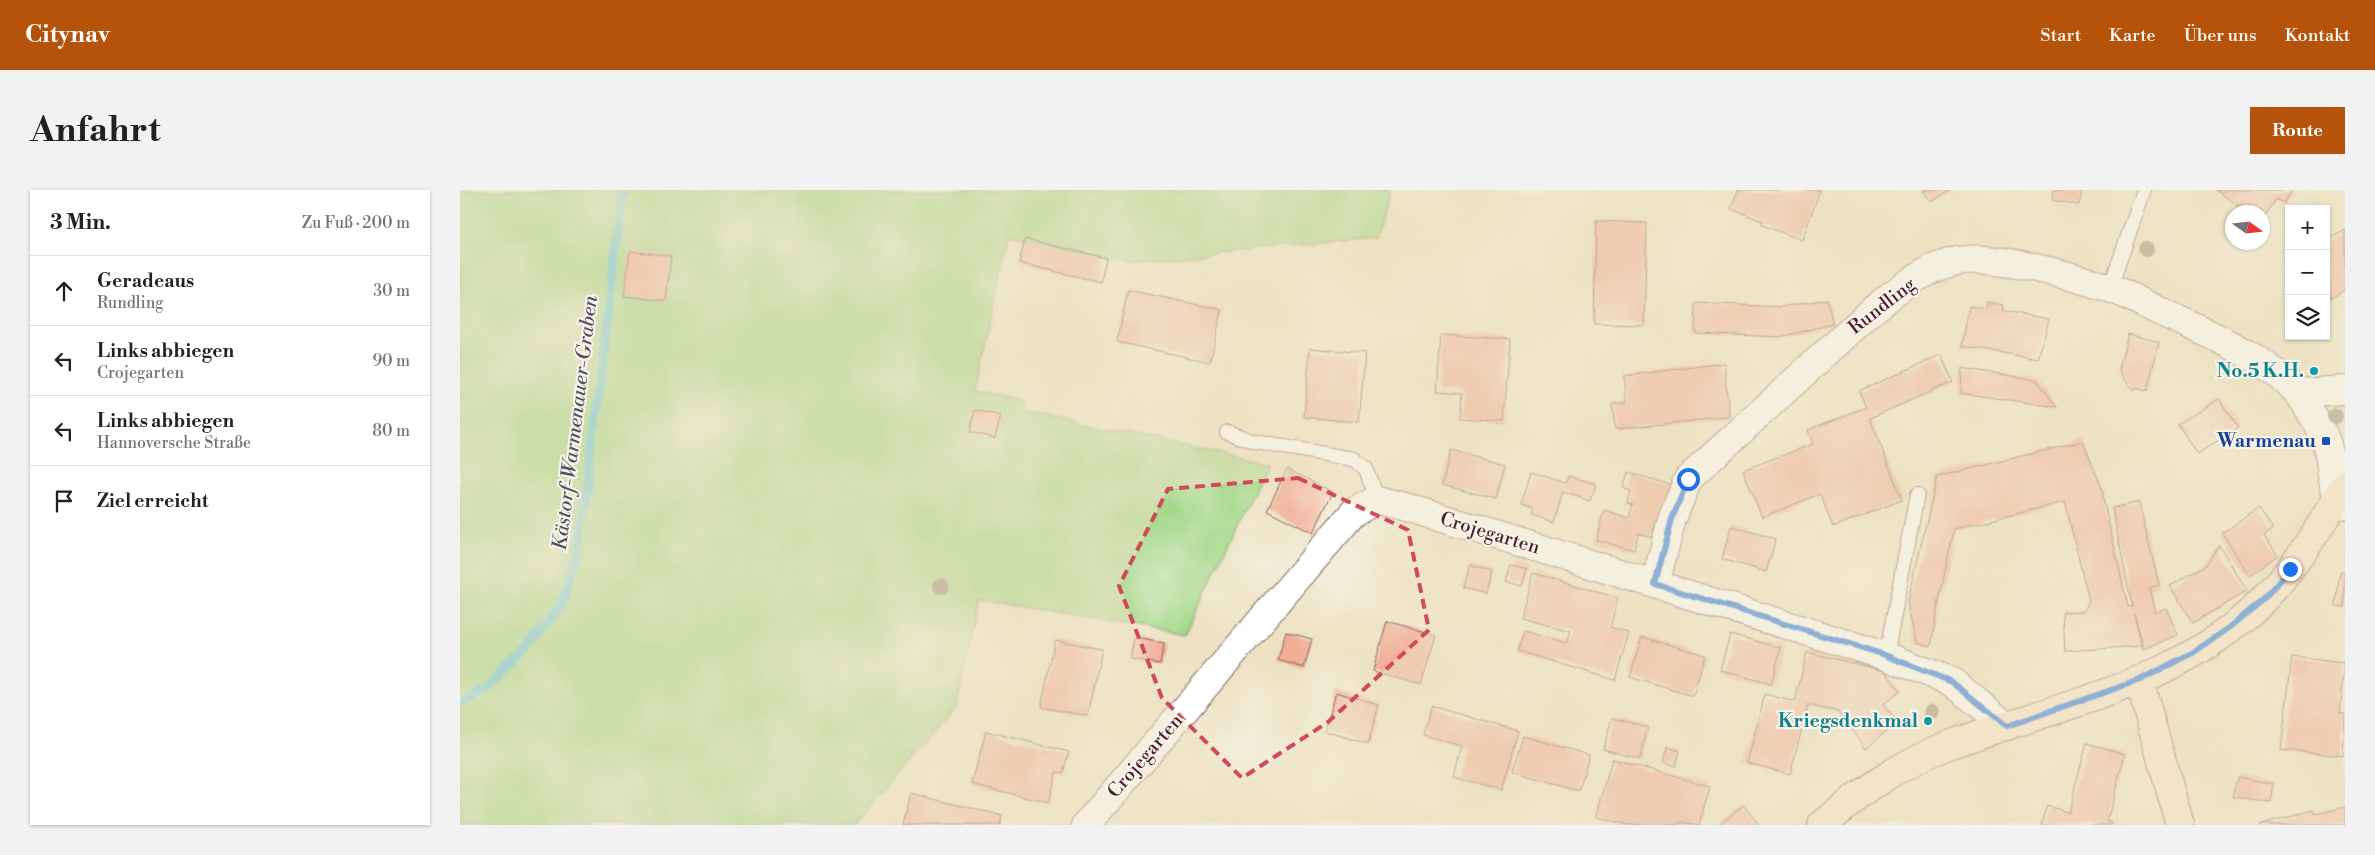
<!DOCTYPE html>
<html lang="de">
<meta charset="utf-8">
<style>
:root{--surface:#fff;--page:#f2f2f2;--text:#202124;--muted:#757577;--line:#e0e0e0;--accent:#b45309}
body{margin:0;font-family:"Libre Bodoni",serif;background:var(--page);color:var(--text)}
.controls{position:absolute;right:15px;top:15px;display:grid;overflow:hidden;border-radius:0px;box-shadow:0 1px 4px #0004}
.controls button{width:45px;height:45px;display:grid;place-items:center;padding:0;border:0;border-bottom:1px solid var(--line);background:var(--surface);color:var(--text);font:25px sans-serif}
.compass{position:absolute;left:1765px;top:15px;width:45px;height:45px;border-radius:50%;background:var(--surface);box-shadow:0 1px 4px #0004;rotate:104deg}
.stop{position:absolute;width:15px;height:15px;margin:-11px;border:4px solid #1a73e8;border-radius:50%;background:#fff}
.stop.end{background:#1a73e8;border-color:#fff;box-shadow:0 1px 5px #0008}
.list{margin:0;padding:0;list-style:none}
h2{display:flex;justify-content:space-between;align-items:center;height:65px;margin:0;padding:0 20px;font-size:21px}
h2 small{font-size:16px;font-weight:400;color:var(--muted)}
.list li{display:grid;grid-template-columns:32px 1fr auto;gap:15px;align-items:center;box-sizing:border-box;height:70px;padding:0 20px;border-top:1px solid var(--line)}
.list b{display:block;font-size:19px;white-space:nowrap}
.list p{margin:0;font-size:16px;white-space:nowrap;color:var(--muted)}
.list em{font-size:16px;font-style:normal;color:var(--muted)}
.icon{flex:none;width:28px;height:28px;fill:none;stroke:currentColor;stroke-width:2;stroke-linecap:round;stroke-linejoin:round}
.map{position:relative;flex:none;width:1885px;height:635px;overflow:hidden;border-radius:0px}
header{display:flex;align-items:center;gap:30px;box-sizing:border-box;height:70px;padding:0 25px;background:var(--accent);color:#fff}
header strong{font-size:24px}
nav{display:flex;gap:28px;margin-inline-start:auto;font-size:18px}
.intro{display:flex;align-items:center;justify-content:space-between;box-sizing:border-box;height:120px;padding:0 30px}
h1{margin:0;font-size:35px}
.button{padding:12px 22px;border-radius:0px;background:var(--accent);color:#fff;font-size:18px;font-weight:700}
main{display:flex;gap:30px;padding:0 30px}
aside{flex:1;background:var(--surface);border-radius:0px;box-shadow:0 1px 4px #0004}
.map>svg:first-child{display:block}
</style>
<header>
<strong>Citynav</strong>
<nav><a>Start</a><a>Karte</a><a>Über uns</a><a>Kontakt</a></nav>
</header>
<div class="intro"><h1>Anfahrt</h1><a class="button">Route</a></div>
<main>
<aside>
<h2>3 Min.<small>Zu Fuß · 200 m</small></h2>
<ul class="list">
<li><svg class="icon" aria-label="ahead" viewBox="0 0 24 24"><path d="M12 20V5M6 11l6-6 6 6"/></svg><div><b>Geradeaus</b><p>Rundling</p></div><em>30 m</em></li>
<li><svg class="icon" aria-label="left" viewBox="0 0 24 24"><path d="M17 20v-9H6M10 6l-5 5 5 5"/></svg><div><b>Links abbiegen</b><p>Crojegarten</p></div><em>90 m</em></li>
<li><svg class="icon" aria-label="left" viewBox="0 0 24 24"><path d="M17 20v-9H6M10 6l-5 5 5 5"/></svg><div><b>Links abbiegen</b><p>Hannoversche Straße</p></div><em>80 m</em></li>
<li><svg class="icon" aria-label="arrive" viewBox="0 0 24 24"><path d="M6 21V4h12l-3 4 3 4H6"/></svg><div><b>Ziel erreicht</b></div></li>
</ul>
</aside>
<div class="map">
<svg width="1885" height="635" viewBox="0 0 1885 635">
<rect width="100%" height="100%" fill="#f7f3e8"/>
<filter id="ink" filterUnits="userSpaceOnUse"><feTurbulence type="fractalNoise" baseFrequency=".02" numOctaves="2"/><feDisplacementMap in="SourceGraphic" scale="10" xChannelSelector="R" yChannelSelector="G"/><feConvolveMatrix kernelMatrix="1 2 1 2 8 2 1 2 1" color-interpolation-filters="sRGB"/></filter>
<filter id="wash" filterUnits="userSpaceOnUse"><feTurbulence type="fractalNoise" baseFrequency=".0096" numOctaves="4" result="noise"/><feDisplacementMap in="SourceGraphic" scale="20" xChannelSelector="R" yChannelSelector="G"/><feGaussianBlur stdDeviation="1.12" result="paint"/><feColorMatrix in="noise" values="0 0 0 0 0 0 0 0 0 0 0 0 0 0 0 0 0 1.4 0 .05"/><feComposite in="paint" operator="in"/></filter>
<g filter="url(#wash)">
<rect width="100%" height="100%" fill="#ece2c2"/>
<path fill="#a3d888" stroke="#767c5a" d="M 0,0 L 930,0 L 916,48 L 668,71 L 549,44 L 515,201 L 560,211 L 558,221 L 807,273 L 725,445 L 519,410 L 496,518 L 394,635 L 0,635 Z"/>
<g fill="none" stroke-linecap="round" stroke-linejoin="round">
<path stroke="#5ec6db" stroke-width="9" d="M 0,514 L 28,499 L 70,460 L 102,414 L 120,360 L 163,0"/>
</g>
<g id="blocks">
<path fill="#f1af97" d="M 1278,0 L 1360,0 L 1342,50 L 1302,35 L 1303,31 L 1271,19 Z
M 1463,0 L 1491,0 L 1471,12 Z
M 1594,0 L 1622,0 L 1619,15 L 1592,10 Z
M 1756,0 L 1832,0 L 1824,13 L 1816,9 L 1802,31 L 1802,22 L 1793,22 L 1789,20 L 1787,22 Z
M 1136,31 L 1187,33 L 1184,135 L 1134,134 Z
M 1885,40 L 1885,100 L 1871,108 L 1866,99 L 1866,51 Z
M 565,49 L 646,68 L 641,92 L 559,73 Z
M 170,61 L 211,66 L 206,111 L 164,106 Z
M 668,100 L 762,120 L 750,172 L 657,152 Z
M 1367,109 L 1373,134 L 1320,147 L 1235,143 L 1236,113 L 1321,117 Z
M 1527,112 L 1544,115 L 1543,121 L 1589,129 L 1578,169 L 1502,156 L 1509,116 L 1526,119 Z
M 1668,144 L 1699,152 L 1687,201 L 1676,198 L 1675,200 L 1672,200 L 1673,197 L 1669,196 L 1659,179 Z
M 981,145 L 1050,149 L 1044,231 L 1000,228 L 1002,203 L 977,201 Z
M 850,158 L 905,163 L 899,232 L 844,227 Z
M 1481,165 L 1493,192 L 1410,228 L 1442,310 L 1373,337 L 1360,304 L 1302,327 L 1283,280 L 1353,254 L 1348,240 L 1406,217 L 1399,201 Z
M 1264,173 L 1269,227 L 1155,239 L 1152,214 L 1167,212 L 1164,186 Z
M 1502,178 L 1577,190 L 1597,217 L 1501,203 Z
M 1759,209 L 1778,238 L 1737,264 L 1718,234 Z
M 515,220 L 541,226 L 535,248 L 510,242 Z
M 1623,251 L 1644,304 L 1642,304 L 1668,417 L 1672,416 L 1652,318 L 1679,312 L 1699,395 L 1689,398 L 1695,422 L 1706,418 L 1718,445 L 1684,459 L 1674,423 L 1682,456 L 1605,461 L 1603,422 L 1624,421 L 1629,411 L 1605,312 L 1494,339 L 1477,420 L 1471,456 L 1457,452 L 1448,412 L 1477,287 Z
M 991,260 L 1045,274 L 1036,309 L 982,295 Z
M 827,279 L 873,302 L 853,343 L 807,320 Z
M 1071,282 L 1106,293 L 1108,286 L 1136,294 L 1130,311 L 1103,302 L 1094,332 L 1071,325 L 1073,319 L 1061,315 Z
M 1168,282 L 1215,296 L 1202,338 L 1195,335 L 1192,347 L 1178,343 L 1174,360 L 1136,350 L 1144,320 L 1169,328 L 1173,315 L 1168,313 L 1171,301 L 1163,298 Z
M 1799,318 L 1813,339 L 1804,345 L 1818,365 L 1790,385 L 1762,343 Z
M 1271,336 L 1316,349 L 1306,382 L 1262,369 Z
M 1759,355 L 1787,401 L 1733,433 L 1710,396 L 1746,375 Z
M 1010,375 L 1032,382 L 1026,404 L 1003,398 Z
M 1051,375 L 1067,379 L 1062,396 L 1046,392 Z
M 1880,382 L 1885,382 L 1885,417 L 1876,416 Z
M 1073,383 L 1158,408 L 1150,437 L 1169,443 L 1155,490 L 1057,461 L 1063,441 L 1107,453 L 1111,441 L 1060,428 Z
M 927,431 L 976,445 L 961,495 L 913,481 Z
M 826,442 L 852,449 L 844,478 L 818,470 Z
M 1270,444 L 1321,458 L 1311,494 L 1260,480 Z
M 1182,447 L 1245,465 L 1233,506 L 1170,487 Z
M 674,448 L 704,453 L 700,474 L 670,469 Z
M 595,450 L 642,459 L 628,526 L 581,517 Z
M 1347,462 L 1425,481 L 1440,501 L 1423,515 L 1438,532 L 1406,558 L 1378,522 L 1348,515 L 1330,584 L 1287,573 L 1305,504 L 1335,512 Z
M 1832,467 L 1885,473 L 1880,523 L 1885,524 L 1883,566 L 1821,560 Z
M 876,502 L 919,515 L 908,554 L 865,541 Z
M 971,516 L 1058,541 L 1041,600 L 994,587 L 1002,556 L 963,545 Z
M 1152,528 L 1188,537 L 1180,569 L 1143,559 Z
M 526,541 L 609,562 L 603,583 L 596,582 L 588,613 L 512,594 Z
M 1063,546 L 1129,565 L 1119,601 L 1052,582 Z
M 1627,553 L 1665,564 L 1647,631 L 1652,633 L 1652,635 L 1582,635 L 1587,616 L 1608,622 Z
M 1207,557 L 1220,561 L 1216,576 L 1203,573 Z
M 1152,569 L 1250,596 L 1239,635 L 1219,632 L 1218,635 L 1167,635 L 1136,627 Z
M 1777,587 L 1814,594 L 1811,613 L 1773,607 Z
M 451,603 L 542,626 L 540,635 L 443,635 Z
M 1283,615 L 1299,635 L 1258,635 Z
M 1885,617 L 1885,635 L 1800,635 L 1854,620 L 1856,624 Z"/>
</g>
</g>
<g filter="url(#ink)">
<use href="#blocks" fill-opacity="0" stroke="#836360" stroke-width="1"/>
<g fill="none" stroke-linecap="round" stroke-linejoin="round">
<g stroke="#836360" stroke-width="16">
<path id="lane" d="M 1650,98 L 1684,0
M 767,242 L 795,252 L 894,269 L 906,279 L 917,310
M 1426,466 L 1457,305"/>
</g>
<g stroke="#836360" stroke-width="30">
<path id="street" d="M 1838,203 L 1885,200
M 1195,394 L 1212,329 L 1228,289 L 1413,120 C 1439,99 1470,73 1505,70 C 1539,66 1616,87 1649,98 C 1667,104 1684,114 1701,122 C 1743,141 1806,167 1837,202 C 1846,212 1861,239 1866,251 C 1873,272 1869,300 1885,315
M 626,635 L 894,322 L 917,310 L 946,317 L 1426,466 L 1492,492 L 1547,536"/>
</g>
<g stroke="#836360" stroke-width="30">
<path id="secondary" d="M 1679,490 L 1720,635
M 1362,635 C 1400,603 1442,572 1489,555 C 1597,515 1721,495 1804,409 C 1837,375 1861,335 1885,295"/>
</g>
<use href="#lane" stroke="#fff" stroke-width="14"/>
<use href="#street" stroke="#fff" stroke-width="28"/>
<use href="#secondary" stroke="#fbe5cf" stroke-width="28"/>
</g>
<g fill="#9f907c">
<circle cx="1686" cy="59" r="8"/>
<circle cx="1875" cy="226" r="8"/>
<circle cx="481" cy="396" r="8"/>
<circle cx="1472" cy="522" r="8"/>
</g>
</g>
<g fill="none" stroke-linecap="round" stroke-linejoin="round" filter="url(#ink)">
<path stroke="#1a73e8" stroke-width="6" d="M 1228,289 L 1212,329 L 1195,394 L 1422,464 L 1492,492 L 1547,536 L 1680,490 L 1734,462 L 1769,438 L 1804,409 L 1830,379"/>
</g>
<path d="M0 0H1885V635H0ZM 838,288 L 948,340 L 969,440 L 868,532 L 782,588 L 702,508 L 659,396 L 708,299 Z" fill="#ece2c2" fill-opacity=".55" fill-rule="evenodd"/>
<path fill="none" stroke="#d1495b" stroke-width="4" stroke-dasharray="10 6" stroke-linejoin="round" d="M 838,288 L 948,340 L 969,440 L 868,532 L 782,588 L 702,508 L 659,396 L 708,299 Z"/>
<g fill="#0f9aa8" stroke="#f7f3e8" stroke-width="2">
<circle cx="1854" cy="181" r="5"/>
<circle cx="1468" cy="531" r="5"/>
</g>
<rect fill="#1a4fb4" stroke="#f7f3e8" stroke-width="2" x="1861" y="246" width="10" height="10" rx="2.5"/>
<g text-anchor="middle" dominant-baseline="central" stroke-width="4.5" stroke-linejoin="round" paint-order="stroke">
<g font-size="19" fill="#4a1f2b" stroke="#f7f3e8">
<text transform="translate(1422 116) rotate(-38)">Rundling</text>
<text transform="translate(1030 343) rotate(17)">Crojegarten</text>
<text transform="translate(685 566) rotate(-49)">Crojegarten</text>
</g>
<g font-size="19" font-weight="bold" fill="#0d838f" stroke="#f7f3e8" text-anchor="end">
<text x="1844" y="181">No.5 K.H.</text>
<text x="1458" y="531">Kriegsdenkmal</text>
</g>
<g font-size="19" font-weight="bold" fill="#164399" stroke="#f7f3e8" text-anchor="end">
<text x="1856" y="251">Warmenau</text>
</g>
<g font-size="20" font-style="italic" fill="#505160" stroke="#f7f3e8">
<text transform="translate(116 233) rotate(-83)">Kästorf-Warmenauer-Graben</text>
</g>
</g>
</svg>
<div class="controls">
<button>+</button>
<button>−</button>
<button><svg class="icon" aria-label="layers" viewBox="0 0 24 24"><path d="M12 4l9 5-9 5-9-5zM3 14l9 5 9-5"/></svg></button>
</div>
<svg class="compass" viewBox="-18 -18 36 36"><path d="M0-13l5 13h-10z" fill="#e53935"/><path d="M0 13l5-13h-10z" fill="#757577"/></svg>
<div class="stop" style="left:1228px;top:289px"></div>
<div class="stop end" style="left:1830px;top:379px"></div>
</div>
</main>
